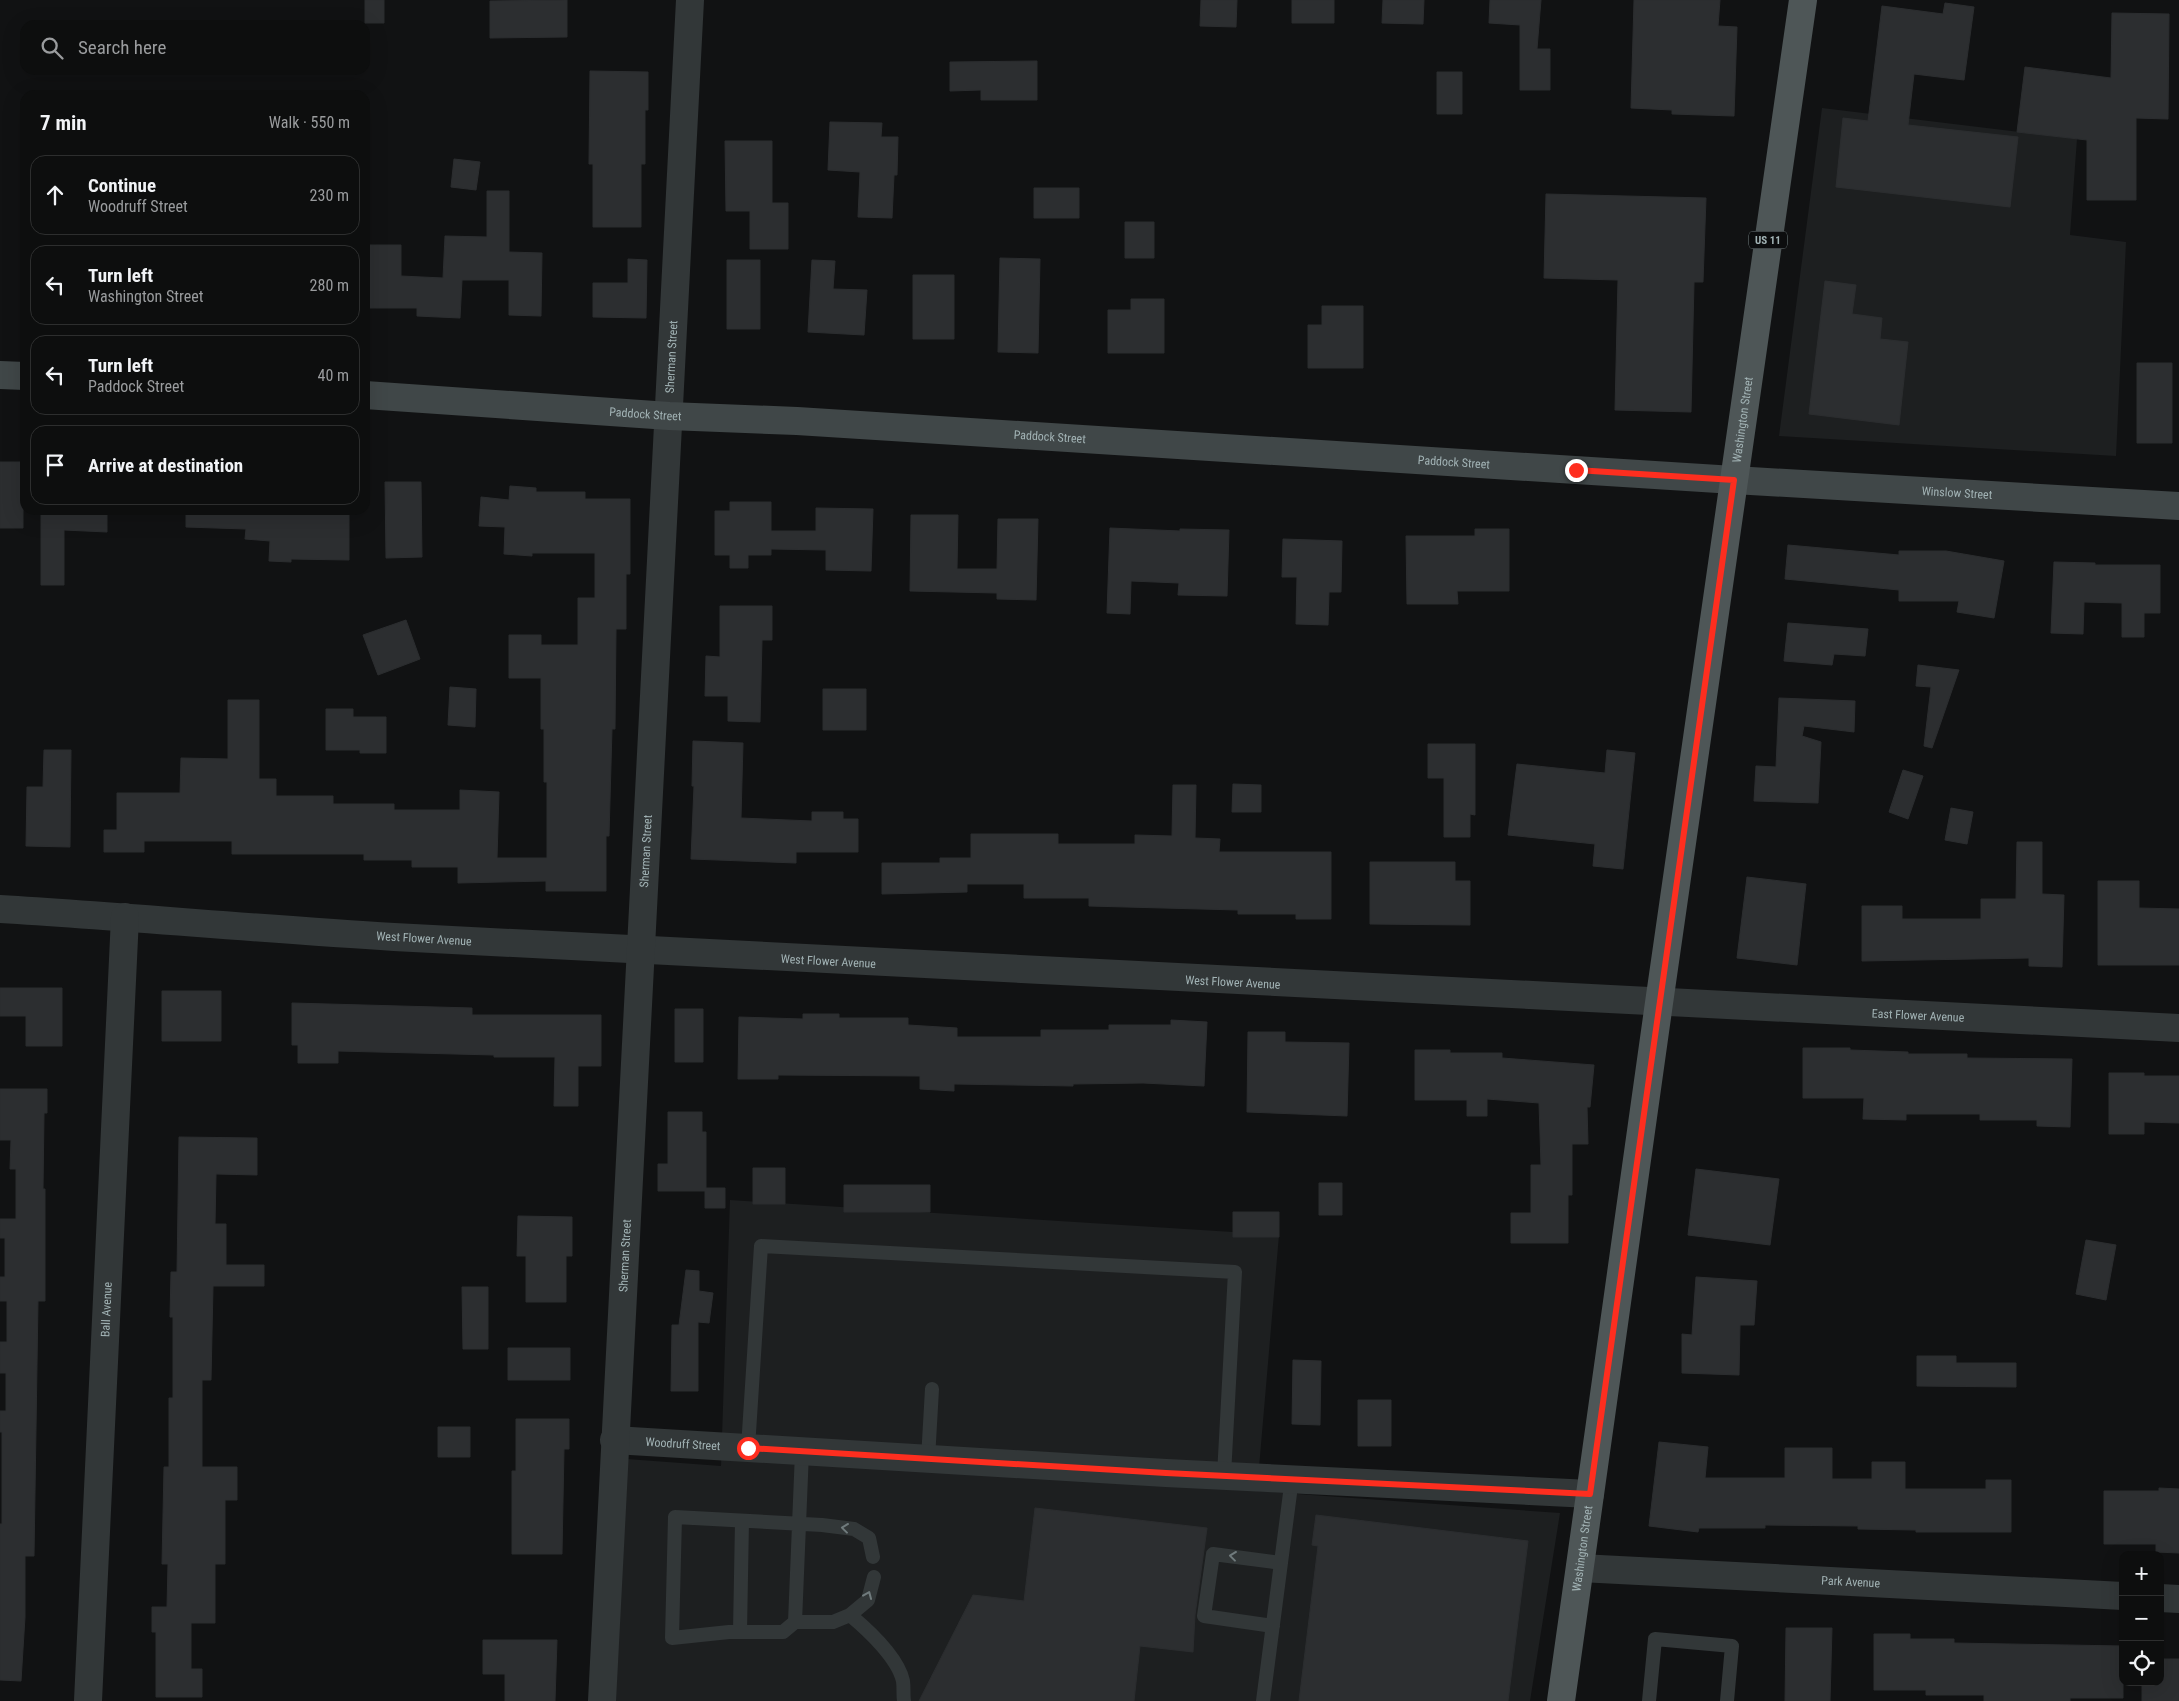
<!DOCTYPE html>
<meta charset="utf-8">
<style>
:root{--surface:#0d0e0e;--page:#161717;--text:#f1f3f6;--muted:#9a9c9e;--line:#2d2e2e}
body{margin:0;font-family:"Roboto Condensed",sans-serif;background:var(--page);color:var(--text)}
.controls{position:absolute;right:15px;bottom:15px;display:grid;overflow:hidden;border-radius:10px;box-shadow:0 5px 20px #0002}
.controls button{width:45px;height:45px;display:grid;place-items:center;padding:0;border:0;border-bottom:1px solid var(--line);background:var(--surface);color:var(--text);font:25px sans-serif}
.stop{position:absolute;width:15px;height:15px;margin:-11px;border:4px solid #fe2e1f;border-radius:50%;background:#fff}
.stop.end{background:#fe2e1f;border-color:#fff;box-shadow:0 1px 5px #0008}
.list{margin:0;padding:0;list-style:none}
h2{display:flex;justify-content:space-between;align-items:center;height:65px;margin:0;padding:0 20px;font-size:21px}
h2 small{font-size:16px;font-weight:400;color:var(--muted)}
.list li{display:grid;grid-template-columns:32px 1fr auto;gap:15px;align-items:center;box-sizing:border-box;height:80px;margin:0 10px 10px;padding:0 10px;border:1px solid var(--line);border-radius:15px}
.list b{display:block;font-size:19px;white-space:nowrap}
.list p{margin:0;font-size:16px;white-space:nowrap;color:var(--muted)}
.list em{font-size:16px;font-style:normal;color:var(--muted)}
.icon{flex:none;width:28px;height:28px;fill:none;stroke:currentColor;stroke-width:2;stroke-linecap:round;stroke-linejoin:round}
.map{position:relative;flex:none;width:2179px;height:1701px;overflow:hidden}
.search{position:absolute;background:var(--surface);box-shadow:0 5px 20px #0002;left:20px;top:20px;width:350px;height:55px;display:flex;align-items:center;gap:12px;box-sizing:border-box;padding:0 18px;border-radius:15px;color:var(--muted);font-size:19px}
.panel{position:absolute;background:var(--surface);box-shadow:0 5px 20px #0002;left:20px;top:90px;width:350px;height:425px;border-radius:15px}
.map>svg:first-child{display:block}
</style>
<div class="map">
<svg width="2179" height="1701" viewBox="0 0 2179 1701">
<rect width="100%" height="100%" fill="#111213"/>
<path fill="#1d1f20" d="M 1822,108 L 2077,139 L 2070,235 L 2126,242 L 2116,456 L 1779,436 Z
M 730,1200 L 1279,1235 L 1257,1491 L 1560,1513 L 1530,1701 L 614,1701 L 627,1459 L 721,1466 Z"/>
<path fill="#2c2e30" stroke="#2b2d2f" d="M 365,0 L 384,0 L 384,23 L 365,23 Z
M 567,0 L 567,37 L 490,38 L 490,1 Z
M 1201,0 L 1237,0 L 1236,27 L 1200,26 Z
M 1292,0 L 1334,0 L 1334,23 L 1292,23 Z
M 1383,0 L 1424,0 L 1423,24 L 1382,23 Z
M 1490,0 L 1541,0 L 1537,49 L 1550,49 L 1550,90 L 1520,90 L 1520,25 L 1489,23 Z
M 1634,0 L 1720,0 L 1718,26 L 1737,27 L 1734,116 L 1672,114 L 1672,110 L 1631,108 Z
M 1945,3 L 1974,7 L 1964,80 L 1914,74 L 1908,125 L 2018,137 L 2010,207 L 1836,187 L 1843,118 L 1868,121 L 1882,6 L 1943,14 Z
M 2112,13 L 2169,14 L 2168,119 L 2136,118 L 2136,200 L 2087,200 L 2087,140 L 2017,132 L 2025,67 L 2111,78 Z
M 1037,61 L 1037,100 L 981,100 L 981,90 L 950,91 L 950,62 Z
M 590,71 L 648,72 L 648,110 L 645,110 L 645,164 L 641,164 L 641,227 L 593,227 L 593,164 L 589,164 Z
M 1437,72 L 1462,72 L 1462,114 L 1437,114 Z
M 830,122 L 882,123 L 881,137 L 898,137 L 897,175 L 894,175 L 892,218 L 858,217 L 860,172 L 828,170 Z
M 725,141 L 772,141 L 772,203 L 788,203 L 788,249 L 750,249 L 750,211 L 726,211 Z
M 454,159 L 480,162 L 476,190 L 451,187 Z
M 1034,188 L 1079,188 L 1079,218 L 1034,218 Z
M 487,191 L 509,191 L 509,252 L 542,253 L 541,316 L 509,315 L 509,280 L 462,280 L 460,318 L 417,316 L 417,308 L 366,308 L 366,245 L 401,245 L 401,276 L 443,278 L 445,236 L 487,237 Z
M 1546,194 L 1706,198 L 1703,282 L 1694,282 L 1691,412 L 1615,410 L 1618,280 L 1544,278 Z
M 1125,222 L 1154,222 L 1154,258 L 1125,258 Z
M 1000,258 L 1040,259 L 1038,353 L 998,352 Z
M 628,259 L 647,260 L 646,318 L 593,317 L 593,283 L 628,283 Z
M 727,260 L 760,260 L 760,329 L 727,329 Z
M 812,260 L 835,261 L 833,289 L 867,290 L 864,335 L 808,332 Z
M 913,275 L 954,275 L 954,339 L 913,339 Z
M 1825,281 L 1856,285 L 1852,314 L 1882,318 L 1880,339 L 1908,342 L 1899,425 L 1809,414 Z
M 1131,299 L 1164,299 L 1164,353 L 1108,353 L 1108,310 L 1131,310 Z
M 1322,306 L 1363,306 L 1363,368 L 1308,368 L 1308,325 L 1322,325 Z
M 2137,363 L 2172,363 L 2172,443 L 2137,443 Z
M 0,462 L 23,462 L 23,528 L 0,528 Z
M 385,482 L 421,482 L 422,557 L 386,558 Z
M 510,486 L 536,488 L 536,492 L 585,492 L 585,499 L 630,499 L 630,574 L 626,574 L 626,629 L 616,629 L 615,729 L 612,729 L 609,836 L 606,836 L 606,891 L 546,891 L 546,881 L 458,883 L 458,867 L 412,867 L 412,860 L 364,860 L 364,854 L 232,854 L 232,841 L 144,841 L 144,852 L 104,852 L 104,830 L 117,830 L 117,793 L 180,793 L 181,758 L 228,759 L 228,700 L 259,700 L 259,779 L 276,779 L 276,796 L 333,796 L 333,804 L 394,804 L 394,810 L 460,810 L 460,790 L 499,792 L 497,858 L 547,858 L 547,782 L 544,782 L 544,729 L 541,729 L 541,678 L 509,678 L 509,635 L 541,635 L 541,645 L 578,645 L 578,598 L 595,598 L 595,553 L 532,553 L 532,556 L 504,554 L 505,527 L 479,526 L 481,497 L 509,500 Z
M 730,502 L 771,502 L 771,531 L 816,531 L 816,508 L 873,509 L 871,571 L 826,570 L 826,550 L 771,549 L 771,555 L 748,555 L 748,568 L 730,568 L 730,555 L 715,555 L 715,511 L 730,511 Z
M 41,510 L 107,510 L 107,532 L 64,530 L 64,585 L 41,585 Z
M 186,510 L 349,510 L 349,560 L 291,559 L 291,562 L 269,561 L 270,541 L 245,539 L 246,529 L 186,527 Z
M 911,515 L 958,515 L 957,569 L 997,569 L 998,519 L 1038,519 L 1036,600 L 997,599 L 997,593 L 910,591 Z
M 1110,528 L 1180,531 L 1180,529 L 1229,530 L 1227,596 L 1178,595 L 1179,583 L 1131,581 L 1130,614 L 1107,613 Z
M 1475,529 L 1509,529 L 1509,591 L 1457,591 L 1458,604 L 1407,604 L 1406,536 L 1475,536 Z
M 1283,539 L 1342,541 L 1341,592 L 1329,592 L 1328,625 L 1296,624 L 1297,577 L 1282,577 Z
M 1788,545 L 1899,555 L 1899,551 L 1946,551 L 2004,561 L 1994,618 L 1957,612 L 1959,601 L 1899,601 L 1899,590 L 1785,579 Z
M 2054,562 L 2095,563 L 2095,565 L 2160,565 L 2160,613 L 2144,613 L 2144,637 L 2122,637 L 2122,603 L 2084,602 L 2083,634 L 2051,633 Z
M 720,606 L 772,606 L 772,640 L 762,640 L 760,722 L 728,721 L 728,696 L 705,696 L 706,656 L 720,657 Z
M 406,620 L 420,659 L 378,675 L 363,635 Z
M 1788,623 L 1868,629 L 1865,656 L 1834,654 L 1832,665 L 1784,661 Z
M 1918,665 L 1959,670 L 1932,748 L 1924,746 L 1931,687 L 1916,686 Z
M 450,687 L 476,689 L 475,727 L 448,725 Z
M 823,689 L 866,689 L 866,730 L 823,730 Z
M 1779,698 L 1855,701 L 1854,732 L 1804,726 L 1802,736 L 1821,742 L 1818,803 L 1754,801 L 1756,766 L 1776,767 Z
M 326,709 L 353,709 L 353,717 L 386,717 L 386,753 L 360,753 L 360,750 L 326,750 Z
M 693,741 L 743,743 L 741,818 L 812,821 L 812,812 L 843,812 L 843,819 L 858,819 L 858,852 L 796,852 L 796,863 L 691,859 L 694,786 L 692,786 Z
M 1428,744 L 1475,744 L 1475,815 L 1470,814 L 1470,837 L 1444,837 L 1444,778 L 1428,778 Z
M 44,750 L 71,750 L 70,847 L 26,846 L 27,787 L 43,787 Z
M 1607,750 L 1635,753 L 1623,869 L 1593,866 L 1595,844 L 1508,835 L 1517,764 L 1605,773 Z
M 1903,770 L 1923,776 L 1908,819 L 1889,812 Z
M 1233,784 L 1261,785 L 1261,812 L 1232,812 Z
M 1173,785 L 1196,785 L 1195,838 L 1220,839 L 1219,852 L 1331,852 L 1331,919 L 1296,919 L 1296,914 L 1238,914 L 1238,910 L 1089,906 L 1089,898 L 1024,898 L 1024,884 L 967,884 L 967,892 L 882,894 L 882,863 L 940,863 L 940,858 L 971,858 L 971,834 L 1058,834 L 1058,844 L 1135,844 L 1135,835 L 1172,836 Z
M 1951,808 L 1973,812 L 1967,844 L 1945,840 Z
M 2017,842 L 2042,842 L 2042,894 L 2064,895 L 2062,967 L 2029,966 L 2029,958 L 1862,961 L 1862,906 L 1902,906 L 1902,919 L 1981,919 L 1981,899 L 2016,899 Z
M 1370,862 L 1455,862 L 1455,881 L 1470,881 L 1470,925 L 1370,924 Z
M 1747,877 L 1806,884 L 1797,965 L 1737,958 Z
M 2098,881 L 2139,881 L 2139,908 L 2179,909 L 2179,965 L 2098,965 Z
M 0,988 L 62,988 L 62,1046 L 26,1046 L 26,1016 L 0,1016 Z
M 162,991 L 221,991 L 221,1041 L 162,1041 Z
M 292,1003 L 472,1008 L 472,1015 L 601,1015 L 601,1066 L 578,1066 L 578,1106 L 554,1106 L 555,1057 L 494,1057 L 494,1055 L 338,1051 L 338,1063 L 298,1063 L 298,1045 L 292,1045 Z
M 675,1009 L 703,1009 L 703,1062 L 675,1062 Z
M 803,1014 L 839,1014 L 839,1018 L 908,1018 L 908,1025 L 957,1028 L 957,1037 L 1041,1037 L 1041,1030 L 1109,1030 L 1109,1025 L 1171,1025 L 1171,1020 L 1207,1022 L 1204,1086 L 1143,1083 L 1073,1084 L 1073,1086 L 954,1084 L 954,1091 L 920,1089 L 920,1076 L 778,1075 L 778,1079 L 738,1079 L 739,1017 L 803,1019 Z
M 1248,1032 L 1285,1032 L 1285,1042 L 1349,1043 L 1347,1116 L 1247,1112 Z
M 1803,1048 L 1850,1048 L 1850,1050 L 1908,1052 L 1908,1054 L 1967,1054 L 1967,1058 L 2072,1059 L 2070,1127 L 2037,1126 L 2037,1120 L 1980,1120 L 1980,1114 L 1906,1114 L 1906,1120 L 1863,1119 L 1864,1098 L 1803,1098 Z
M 1415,1050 L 1450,1050 L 1450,1053 L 1502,1053 L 1502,1058 L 1594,1065 L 1590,1107 L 1587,1107 L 1588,1144 L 1572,1144 L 1572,1195 L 1568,1195 L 1568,1243 L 1511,1243 L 1511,1213 L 1531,1213 L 1531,1165 L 1541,1165 L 1539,1103 L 1487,1099 L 1487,1116 L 1467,1116 L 1467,1100 L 1415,1100 Z
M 2109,1073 L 2144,1073 L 2144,1076 L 2179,1076 L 2179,1123 L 2144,1122 L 2144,1134 L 2109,1134 Z
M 0,1089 L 47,1089 L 47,1113 L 44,1113 L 43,1189 L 45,1189 L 45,1301 L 38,1301 L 34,1556 L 25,1556 L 25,1617 L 21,1681 L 0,1680 L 0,1524 L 2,1524 L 2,1432 L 0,1432 L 0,1411 L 6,1411 L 6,1373 L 0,1373 L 0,1342 L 7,1342 L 7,1301 L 0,1301 L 0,1277 L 5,1277 L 5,1238 L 0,1238 L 0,1219 L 16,1219 L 16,1169 L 10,1169 L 11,1140 L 0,1140 Z
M 668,1112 L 702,1112 L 702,1132 L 706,1132 L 706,1188 L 725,1188 L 725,1208 L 705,1208 L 705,1191 L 658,1191 L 658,1164 L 668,1164 Z
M 179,1137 L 257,1138 L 257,1175 L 216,1174 L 215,1224 L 226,1224 L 226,1265 L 264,1265 L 264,1286 L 213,1286 L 211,1380 L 202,1380 L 202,1467 L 237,1467 L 237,1500 L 225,1500 L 225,1564 L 215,1564 L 215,1623 L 191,1623 L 191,1669 L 202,1669 L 202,1697 L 156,1697 L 156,1632 L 152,1632 L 152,1607 L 167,1607 L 168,1564 L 162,1564 L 164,1467 L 169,1467 L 169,1398 L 173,1398 L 173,1317 L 170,1317 L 171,1272 L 177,1272 Z
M 753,1168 L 785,1168 L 785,1204 L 753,1204 Z
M 1696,1169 L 1779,1179 L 1770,1245 L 1688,1235 Z
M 1319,1183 L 1342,1183 L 1342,1215 L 1319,1215 Z
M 844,1185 L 930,1185 L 930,1212 L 844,1212 Z
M 1233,1212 L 1279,1212 L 1279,1237 L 1233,1237 Z
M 518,1216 L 572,1217 L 572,1256 L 566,1256 L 566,1302 L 526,1302 L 526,1256 L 517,1256 Z
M 2086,1240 L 2116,1245 L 2106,1300 L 2076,1294 Z
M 686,1270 L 699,1271 L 699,1291 L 713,1293 L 709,1323 L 698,1322 L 698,1391 L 671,1391 L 672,1325 L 679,1325 Z
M 1696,1277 L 1757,1281 L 1754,1325 L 1740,1325 L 1739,1375 L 1682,1373 L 1682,1334 L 1692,1335 Z
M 462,1287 L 488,1287 L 488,1349 L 463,1349 Z
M 508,1348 L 570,1348 L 570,1380 L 508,1380 Z
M 1917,1356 L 1956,1356 L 1956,1363 L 2016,1363 L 2016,1387 L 1917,1386 Z
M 1293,1360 L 1321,1361 L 1320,1425 L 1292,1424 Z
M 1358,1400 L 1391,1400 L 1391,1446 L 1358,1446 Z
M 516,1419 L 569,1419 L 569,1449 L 564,1449 L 562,1554 L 512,1554 L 512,1471 L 516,1471 Z
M 438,1427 L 470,1427 L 470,1457 L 438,1457 Z
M 1659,1442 L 1708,1447 L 1705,1478 L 1785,1478 L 1785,1448 L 1832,1448 L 1832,1479 L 1872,1479 L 1872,1462 L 1905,1462 L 1905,1489 L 1986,1489 L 1986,1480 L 2011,1480 L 2011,1532 L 1916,1532 L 1916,1530 L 1858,1529 L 1858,1526 L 1765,1525 L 1765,1528 L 1699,1528 L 1698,1532 L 1649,1526 Z
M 2159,1488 L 2179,1489 L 2179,1553 L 2156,1552 L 2156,1544 L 2104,1544 L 2104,1491 L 2159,1491 Z
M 1035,1508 L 1207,1528 L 1195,1615 L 1193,1652 L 1140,1646 L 1134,1701 L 919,1701 L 973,1595 L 1024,1601 Z
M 1316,1515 L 1528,1541 L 1508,1701 L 1299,1701 L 1318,1546 L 1312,1545 Z
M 1786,1628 L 1832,1628 L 1830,1701 L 1785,1701 Z
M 1874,1634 L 1910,1634 L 1910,1639 L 1954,1639 L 1954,1643 L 2123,1646 L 2123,1698 L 2070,1698 L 2070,1701 L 1984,1701 L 1984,1695 L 1926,1695 L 1926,1690 L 1874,1690 Z
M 483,1640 L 557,1640 L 555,1701 L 505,1701 L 505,1674 L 483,1674 Z
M 2160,1659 L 2179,1659 L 2179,1701 L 2142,1701 L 2142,1682 L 2160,1682 Z"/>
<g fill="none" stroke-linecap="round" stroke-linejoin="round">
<path stroke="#323738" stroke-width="14" d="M 748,1448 L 761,1246 L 1235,1272 L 1224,1475
M 928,1459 L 932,1389
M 873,1557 L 869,1538 L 854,1529 L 822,1525 L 675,1517 L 672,1638 L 729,1632 L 783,1632 L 795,1622 L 833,1622 L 850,1615 L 868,1600 L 874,1577
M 850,1615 C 868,1630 898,1658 903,1681 C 904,1688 903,1695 904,1701
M 795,1622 L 802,1452
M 1273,1626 L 1204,1616 L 1213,1554 L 1281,1563
M 740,1632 L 742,1521
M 1263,1701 L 1292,1478
M 1649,1701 L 1655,1639 L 1732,1646 L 1727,1701"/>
<g stroke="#323738" stroke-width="28">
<path id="s1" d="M 0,909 C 131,917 262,929 394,937 C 989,972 1584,1000 2179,1028"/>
<path id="s2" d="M 614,1440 L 1166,1473 L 1590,1494"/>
<path id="s3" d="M 1580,1568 L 2123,1596"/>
<path d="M 2160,1598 L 2179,1599"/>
<path id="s4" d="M 88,1701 L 125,917"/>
<path id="s5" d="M 602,1701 L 690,0"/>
</g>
<g stroke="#404748" stroke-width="28">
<path d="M 0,375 L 25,376"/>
<path id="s6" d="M 365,395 L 669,416 L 797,421 L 1734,480 L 2179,506"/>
</g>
<path stroke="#4e5657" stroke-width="28" id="s7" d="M 1561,1701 L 1659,1003 L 1803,0"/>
</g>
<defs><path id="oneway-chevron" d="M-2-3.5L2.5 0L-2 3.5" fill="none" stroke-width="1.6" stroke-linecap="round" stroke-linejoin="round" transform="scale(1.25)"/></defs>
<g stroke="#707b7d">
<use href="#oneway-chevron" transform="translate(845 1528) rotate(-173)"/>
<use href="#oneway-chevron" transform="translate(1233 1556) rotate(-173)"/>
<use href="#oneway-chevron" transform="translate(868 1595) rotate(-67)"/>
</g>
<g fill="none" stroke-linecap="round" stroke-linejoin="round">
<path stroke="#fe2e1f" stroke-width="6" d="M 748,1448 L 1166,1473 L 1590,1494 L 1734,480 L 1576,470"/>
</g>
<g text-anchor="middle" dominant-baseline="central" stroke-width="4" stroke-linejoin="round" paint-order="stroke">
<rect fill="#0c0d0e" stroke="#758183" stroke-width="1" x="1749" y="231.5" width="38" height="17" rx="4"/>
<g font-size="11" font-weight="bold" fill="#a2b3b5">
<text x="1768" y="240">US 11</text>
</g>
<g font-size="12" fill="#a2b3b5" stroke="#0c0d0e">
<text stroke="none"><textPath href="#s5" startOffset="1346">Sherman Street</textPath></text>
<text stroke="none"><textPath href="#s6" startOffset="281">Paddock Street</textPath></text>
<text stroke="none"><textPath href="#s7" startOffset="1294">Washington Street</textPath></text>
<text stroke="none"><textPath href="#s6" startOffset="686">Paddock Street</textPath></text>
<text stroke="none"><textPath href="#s6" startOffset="1091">Paddock Street</textPath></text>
<text stroke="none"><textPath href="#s6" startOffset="1595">Winslow Street</textPath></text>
<text stroke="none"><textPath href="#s5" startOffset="851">Sherman Street</textPath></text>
<text stroke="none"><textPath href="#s1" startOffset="425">West Flower Avenue</textPath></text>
<text stroke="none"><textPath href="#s1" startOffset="830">West Flower Avenue</textPath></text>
<text stroke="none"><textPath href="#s1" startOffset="1235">West Flower Avenue</textPath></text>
<text stroke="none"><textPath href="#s1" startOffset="1921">East Flower Avenue</textPath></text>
<text stroke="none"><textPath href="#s5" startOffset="446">Sherman Street</textPath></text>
<text stroke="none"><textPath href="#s4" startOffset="392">Ball Avenue</textPath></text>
<text stroke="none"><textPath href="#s2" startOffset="69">Woodruff Street</textPath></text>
<text stroke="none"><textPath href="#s7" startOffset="154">Washington Street</textPath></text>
<text stroke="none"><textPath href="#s3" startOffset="271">Park Avenue</textPath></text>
</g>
</g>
</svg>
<div class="controls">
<button>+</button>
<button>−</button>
<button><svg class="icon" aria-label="locate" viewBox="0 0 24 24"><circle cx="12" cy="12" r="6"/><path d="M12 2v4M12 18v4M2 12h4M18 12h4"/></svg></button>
</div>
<div class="stop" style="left:748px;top:1448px"></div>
<div class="stop end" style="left:1576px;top:470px"></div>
<div class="search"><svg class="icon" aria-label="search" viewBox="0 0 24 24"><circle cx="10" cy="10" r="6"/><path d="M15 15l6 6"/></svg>Search here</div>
<section class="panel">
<h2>7 min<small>Walk · 550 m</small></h2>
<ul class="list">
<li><svg class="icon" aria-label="ahead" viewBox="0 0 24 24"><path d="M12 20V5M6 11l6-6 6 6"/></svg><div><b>Continue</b><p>Woodruff Street</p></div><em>230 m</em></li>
<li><svg class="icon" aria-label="left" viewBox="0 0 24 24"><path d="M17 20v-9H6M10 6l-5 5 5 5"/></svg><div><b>Turn left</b><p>Washington Street</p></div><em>280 m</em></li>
<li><svg class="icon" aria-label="left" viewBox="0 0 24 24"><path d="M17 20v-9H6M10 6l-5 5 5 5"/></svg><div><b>Turn left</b><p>Paddock Street</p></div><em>40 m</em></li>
<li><svg class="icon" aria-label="arrive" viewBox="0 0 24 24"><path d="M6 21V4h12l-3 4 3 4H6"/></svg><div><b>Arrive at destination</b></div></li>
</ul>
</section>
</div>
